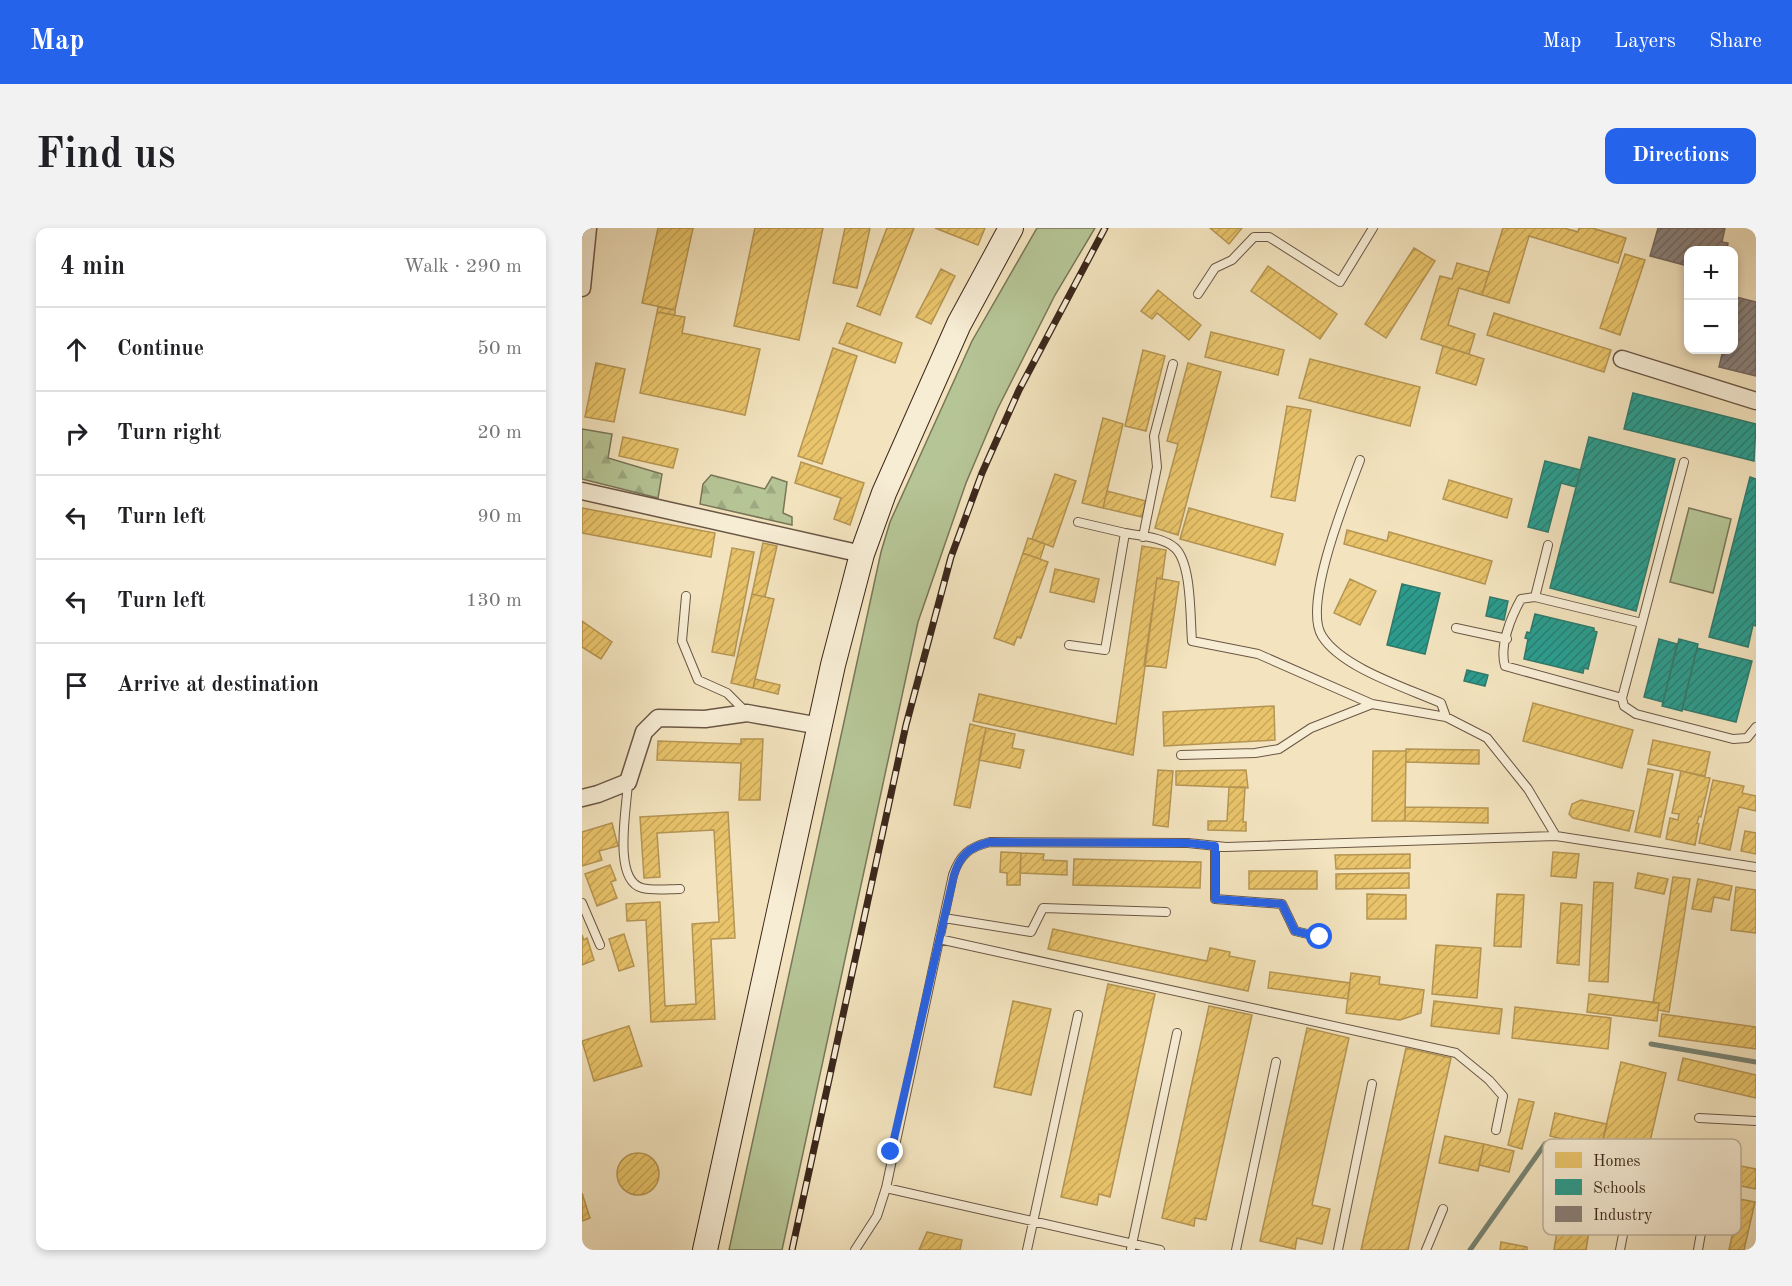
<!DOCTYPE html>
<meta charset="utf-8">
<style>
:root{--surface:#fff;--page:#f2f2f2;--text:#202124;--muted:#757577;--line:#e0e0e0;--accent:#2563eb}
body{margin:0;font-family:"Old Standard TT",serif;background:var(--page);color:var(--text)}
.controls{position:absolute;right:18px;top:18px;display:grid;overflow:hidden;border-radius:12px;box-shadow:0 3px 9px #0003}
.controls button{width:54px;height:54px;display:grid;place-items:center;padding:0;border:0;border-bottom:2px solid var(--line);background:var(--surface);color:var(--text);font:30px sans-serif}
.stop{position:absolute;width:18px;height:18px;margin:-14px;border:4px solid #2563eb;border-radius:50%;background:#fff}
.stop.end{background:#2563eb;border-color:#fff;box-shadow:0 2px 6px #0008}
.list{margin:0;padding:0;list-style:none}
h2{display:flex;justify-content:space-between;align-items:center;height:78px;margin:0;padding:0 24px;font-size:26px}
h2 small{font-size:20px;font-weight:400;color:var(--muted)}
.list li{display:grid;grid-template-columns:39px 1fr auto;gap:18px;align-items:center;box-sizing:border-box;height:84px;padding:0 24px;border-top:2px solid var(--line)}
.list b{display:block;font-size:22px;white-space:nowrap}
.list em{font-size:20px;font-style:normal;color:var(--muted)}
.icon{flex:none;width:33px;height:33px;fill:none;stroke:currentColor;stroke-width:2;stroke-linecap:round;stroke-linejoin:round}
.map{position:relative;flex:none;width:1174px;height:1022px;overflow:hidden;border-radius:12px}
header{display:flex;align-items:center;gap:36px;box-sizing:border-box;height:84px;padding:0 30px;background:var(--accent);color:#fff}
header strong{font-size:28px}
nav{display:flex;gap:33px;margin-inline-start:auto;font-size:21px}
.intro{display:flex;align-items:center;justify-content:space-between;box-sizing:border-box;height:144px;padding:0 36px}
h1{margin:0;font-size:42px}
.button{padding:15px 27px;border-radius:12px;background:var(--accent);color:#fff;font-size:21px;font-weight:700}
main{display:flex;gap:36px;padding:0 36px}
aside{flex:1;background:var(--surface);border-radius:12px;box-shadow:0 3px 9px #0003}
.map>svg:first-child{display:block}
</style>
<header>
<strong>Map</strong>
<nav><a>Map</a><a>Layers</a><a>Share</a></nav>
</header>
<div class="intro"><h1>Find us</h1><a class="button">Directions</a></div>
<main>
<aside>
<h2>4 min<small>Walk · 290 m</small></h2>
<ul class="list">
<li><svg class="icon" aria-label="ahead" viewBox="0 0 24 24"><path d="M12 20V5M6 11l6-6 6 6"/></svg><div><b>Continue</b></div><em>50 m</em></li>
<li><svg class="icon" aria-label="right" viewBox="0 0 24 24"><path d="M7 20v-9h11M14 6l5 5-5 5"/></svg><div><b>Turn right</b></div><em>20 m</em></li>
<li><svg class="icon" aria-label="left" viewBox="0 0 24 24"><path d="M17 20v-9H6M10 6l-5 5 5 5"/></svg><div><b>Turn left</b></div><em>90 m</em></li>
<li><svg class="icon" aria-label="left" viewBox="0 0 24 24"><path d="M17 20v-9H6M10 6l-5 5 5 5"/></svg><div><b>Turn left</b></div><em>130 m</em></li>
<li><svg class="icon" aria-label="arrive" viewBox="0 0 24 24"><path d="M6 21V4h12l-3 4 3 4H6"/></svg><div><b>Arrive at destination</b></div></li>
</ul>
</aside>
<div class="map">
<svg width="1174" height="1022" viewBox="0 0 1174 1022">
<defs>
<pattern id="forest-firs" width="22" height="20" patternUnits="userSpaceOnUse" patternTransform="scale(1.5)"><rect width="22" height="20" fill="#b6c596"/><path d="M5 1l3.5 6h-7zM16 11l3.5 6h-7z" fill="#9da981"/></pattern>
<pattern id="homes-hatch" width="6" height="6" patternUnits="userSpaceOnUse" patternTransform="scale(1.5)"><rect width="6" height="6" fill="#e9c46a"/><path d="M-1 1l2-2M0 6l6-6M5 7l2-2" fill="none" stroke="#c9a85b"/></pattern>
<pattern id="schools-hatch" width="6" height="6" patternUnits="userSpaceOnUse" patternTransform="scale(1.5)"><rect width="6" height="6" fill="#2a9d8f"/><path d="M-1 1l2-2M0 6l6-6M5 7l2-2" fill="none" stroke="#258074"/></pattern>
<pattern id="industry-hatch" width="6" height="6" patternUnits="userSpaceOnUse" patternTransform="scale(1.5)"><rect width="6" height="6" fill="#8a817c"/><path d="M-1 1l2-2M0 6l6-6M5 7l2-2" fill="none" stroke="#726a65"/></pattern>
</defs>
<rect width="100%" height="100%" fill="#f3e4bf"/>
<filter id="stains"><feTurbulence type="fractalNoise" baseFrequency=".00333" numOctaves="4"/><feColorMatrix values="0 0 0 0 .2 0 0 0 0 .09 0 0 0 0 .02 0 0 0 .5 -.17"/></filter>
<radialGradient id="worn" r=".72"><stop offset=".6" stop-color="#630" stop-opacity="0"/><stop offset="1" stop-color="#630" stop-opacity=".3"/></radialGradient>
<path fill="#b6c596" stroke="#797659" stroke-width="1.5" d="M 455,0 L 513,0 L 473,67 L 415,182 L 384,255 L 336,394 L 200,1022 L 147,1022 L 299,324 L 308,294 L 390,113 Z
M 1107,280 L 1149,291 L 1131,365 L 1088,354 Z"/>
<path fill="url(#forest-firs)" stroke="#797659" stroke-width="1.5" d="M 0,201 L 30,206 L 26,230 L 80,246 L 76,270 L 0,251 Z
M 129,247 L 183,261 L 190,249 L 205,254 L 201,285 L 210,289 L 210,297 L 118,276 L 121,256 Z"/>
<path fill="url(#homes-hatch)" stroke="#b59553" stroke-width="1.5" d="M 76,0 L 111,0 L 93,82 L 60,75 Z
M 173,0 L 241,0 L 217,112 L 152,98 Z
M 263,0 L 288,0 L 275,60 L 251,55 Z
M 305,0 L 332,0 L 298,87 L 275,78 Z
M 353,0 L 403,0 L 396,17 Z
M 628,0 L 660,0 L 647,16 Z
M 921,0 L 982,0 L 996,4 L 997,0 L 1010,0 L 1044,10 L 1036,35 L 947,8 L 927,75 L 900,67 Z
M 832,20 L 853,33 L 804,110 L 783,96 Z
M 1043,26 L 1063,32 L 1038,107 L 1018,100 Z
M 875,35 L 907,44 L 900,67 L 877,60 L 866,97 L 893,106 L 887,126 L 839,111 L 858,48 L 870,51 Z
M 686,38 L 755,86 L 738,111 L 669,63 Z
M 359,41 L 373,48 L 349,96 L 334,89 Z
M 576,62 L 619,97 L 607,112 L 575,85 L 570,91 L 559,83 Z
M 76,79 L 93,82 L 93,87 L 75,84 Z
M 75,84 L 103,89 L 100,105 L 178,121 L 163,187 L 58,165 Z
M 912,85 L 1029,122 L 1022,144 L 905,107 Z
M 265,95 L 320,115 L 313,135 L 257,115 Z
M 629,104 L 702,122 L 696,147 L 623,129 Z
M 861,118 L 902,131 L 894,157 L 854,145 Z
M 251,120 L 275,128 L 240,236 L 216,228 Z
M 561,122 L 583,128 L 564,203 L 543,198 Z
M 728,131 L 838,159 L 828,198 L 717,170 Z
M 14,135 L 43,141 L 32,194 L 3,189 Z
M 606,135 L 639,144 L 596,307 L 573,300 L 596,216 L 585,213 Z
M 705,178 L 729,182 L 713,273 L 689,269 Z
M 521,190 L 541,196 L 521,280 L 500,275 Z
M 41,209 L 96,221 L 91,240 L 37,228 Z
M 219,234 L 282,255 L 268,297 L 252,291 L 259,270 L 213,255 Z
M 473,246 L 494,253 L 471,319 L 450,311 Z
M 867,252 L 930,271 L 925,290 L 861,271 Z
M 525,263 L 564,273 L 560,289 L 521,280 Z
M 0,280 L 133,305 L 129,329 L 0,305 Z
M 607,280 L 701,306 L 693,337 L 598,311 Z
M 765,302 L 805,313 L 807,304 L 910,333 L 903,356 L 762,316 Z
M 446,310 L 463,316 L 458,331 L 441,325 Z
M 181,315 L 195,318 L 183,369 L 170,366 Z
M 560,318 L 584,322 L 580,351 L 575,350 L 551,527 L 391,493 L 397,466 L 534,496 Z
M 150,320 L 172,324 L 152,428 L 130,424 Z
M 441,325 L 466,334 L 439,410 L 435,409 L 432,417 L 412,410 Z
M 473,341 L 517,351 L 512,374 L 468,364 Z
M 575,350 L 597,354 L 584,440 L 562,437 Z
M 768,351 L 794,363 L 778,397 L 752,385 Z
M 170,366 L 192,371 L 171,460 L 149,455 Z
M 0,393 L 30,414 L 19,431 L 0,419 Z
M 173,451 L 198,457 L 196,466 L 171,460 Z
M 951,475 L 1051,502 L 1040,540 L 941,513 Z
M 692,478 L 693,512 L 582,518 L 581,484 Z
M 388,496 L 404,500 L 388,580 L 372,577 Z
M 404,500 L 433,506 L 430,520 L 442,522 L 438,540 L 397,532 Z
M 159,511 L 181,511 L 178,572 L 157,572 L 159,535 L 75,532 L 76,513 L 159,516 Z
M 1071,512 L 1128,524 L 1123,548 L 1066,536 Z
M 824,521 L 897,522 L 897,536 L 824,534 Z
M 791,523 L 824,523 L 823,593 L 790,593 Z
M 1066,541 L 1091,546 L 1078,609 L 1053,604 Z
M 576,542 L 591,543 L 586,599 L 571,597 Z
M 664,542 L 666,560 L 594,557 L 594,543 Z
M 1099,543 L 1128,550 L 1119,589 L 1117,588 L 1115,595 L 1117,596 L 1113,617 L 1084,611 L 1088,590 L 1096,592 L 1097,586 L 1090,585 Z
M 1131,552 L 1162,558 L 1160,565 L 1174,568 L 1174,583 L 1157,579 L 1148,622 L 1117,615 Z
M 647,559 L 663,559 L 661,594 L 664,594 L 664,603 L 626,602 L 626,593 L 645,593 Z
M 999,572 L 1052,583 L 1047,603 L 991,590 L 987,586 L 990,576 Z
M 823,579 L 906,580 L 906,595 L 823,593 Z
M 146,584 L 153,710 L 129,711 L 133,791 L 69,794 L 64,692 L 45,693 L 44,676 L 78,674 L 83,778 L 114,776 L 110,696 L 137,694 L 132,602 L 75,605 L 78,649 L 62,650 L 58,589 Z
M 30,595 L 36,618 L 17,623 L 20,632 L 0,638 L 0,604 Z
M 1163,603 L 1174,605 L 1174,626 L 1159,623 Z
M 419,624 L 439,625 L 438,657 L 425,657 L 425,645 L 418,644 Z
M 971,624 L 997,626 L 994,650 L 969,648 Z
M 439,625 L 462,626 L 461,632 L 485,633 L 485,647 L 438,645 Z
M 828,626 L 828,640 L 754,641 L 753,627 Z
M 492,631 L 619,634 L 618,660 L 491,657 Z
M 28,637 L 34,652 L 29,654 L 35,670 L 15,678 L 3,646 Z
M 667,643 L 735,643 L 735,661 L 667,661 Z
M 827,645 L 827,660 L 754,661 L 754,646 Z
M 1056,645 L 1086,651 L 1082,666 L 1053,660 Z
M 1091,649 L 1108,651 L 1087,784 L 1076,782 L 1077,775 L 1071,775 Z
M 1116,651 L 1150,658 L 1147,672 L 1132,669 L 1129,684 L 1110,681 Z
M 1012,654 L 1031,655 L 1026,754 L 1007,753 Z
M 1154,659 L 1174,662 L 1174,705 L 1149,702 Z
M 785,666 L 824,667 L 824,691 L 785,691 Z
M 915,666 L 942,667 L 939,719 L 912,718 Z
M 979,675 L 1000,677 L 997,737 L 975,735 Z
M 471,701 L 625,733 L 628,720 L 648,724 L 647,728 L 673,733 L 666,763 L 466,721 Z
M 42,706 L 52,738 L 37,743 L 27,711 Z
M 0,707 L 2,712 L 5,710 L 12,732 L 0,737 Z
M 854,717 L 899,720 L 895,770 L 850,766 Z
M 688,744 L 768,755 L 766,771 L 686,760 Z
M 769,745 L 798,749 L 797,756 L 842,762 L 839,785 L 818,792 L 764,785 Z
M 526,756 L 573,766 L 528,969 L 517,966 L 515,977 L 479,969 Z
M 1007,766 L 1077,775 L 1075,793 L 1005,784 Z
M 431,773 L 469,781 L 449,867 L 412,859 Z
M 852,773 L 920,781 L 917,806 L 849,798 Z
M 627,778 L 670,787 L 624,992 L 613,990 L 612,998 L 580,990 Z
M 933,779 L 1029,790 L 1026,821 L 930,810 Z
M 1080,786 L 1174,799 L 1174,821 L 1077,808 Z
M 47,798 L 60,838 L 12,853 L 0,813 Z
M 725,800 L 767,810 L 730,977 L 748,981 L 740,1016 L 715,1010 L 713,1021 L 678,1013 Z
M 824,820 L 869,830 L 826,1022 L 779,1022 Z
M 1101,830 L 1174,847 L 1174,870 L 1096,852 Z
M 1039,834 L 1084,845 L 1062,939 L 1017,928 Z
M 937,871 L 952,874 L 940,921 L 926,917 Z
M 973,885 L 1025,896 L 1019,920 L 968,908 Z
M 863,908 L 902,916 L 896,943 L 857,935 Z
M 902,916 L 932,923 L 927,944 L 897,937 Z
M 1067,920 L 1174,941 L 1174,961 L 1062,939 Z
M35 946a21 21 0 1 1 42 0a21 21 0 1 1-42 0Z
M 983,955 L 1014,959 L 1004,1022 L 972,1022 Z
M 0,965 L 8,990 L 0,993 Z
M 1158,971 L 1173,974 L 1162,1022 L 1147,1022 Z
M 345,1004 L 380,1012 L 378,1022 L 337,1022 Z
M 919,1014 L 945,1019 L 945,1022 L 918,1022 Z"/>
<path fill="url(#schools-hatch)" stroke="#2f7a6c" stroke-width="1.5" d="M 1051,165 L 1174,196 L 1172,233 L 1042,201 Z
M 1007,209 L 1093,231 L 1054,383 L 968,360 Z
M 963,233 L 999,242 L 994,259 L 979,255 L 966,304 L 946,299 Z
M 1168,249 L 1174,251 L 1174,398 L 1171,397 L 1166,419 L 1127,409 Z
M 820,356 L 858,365 L 843,426 L 805,417 Z
M 908,369 L 926,373 L 922,392 L 904,388 Z
M 953,386 L 1012,400 L 1012,403 L 1015,404 L 1006,441 L 1002,440 L 1001,445 L 942,431 L 946,411 L 943,410 L 945,404 L 948,405 Z
M 1077,411 L 1095,416 L 1081,474 L 1062,469 Z
M 1097,411 L 1116,416 L 1100,483 L 1080,478 Z
M 1115,420 L 1170,433 L 1154,494 L 1100,481 Z
M 885,442 L 906,447 L 903,458 L 882,453 Z"/>
<path fill="url(#industry-hatch)" stroke="#73665f" stroke-width="1.5" d="M 1076,0 L 1143,0 L 1140,14 L 1146,15 L 1145,22 L 1106,22 L 1106,38 L 1068,28 Z
M 1154,69 L 1174,74 L 1174,148 L 1137,139 L 1141,122 L 1152,122 Z"/>
<g fill="none" stroke-linecap="round" stroke-linejoin="round">
<path stroke="#768272" stroke-width="5" d="M 1069,816 L 1174,834
M 888,1022 L 963,916"/>
<g stroke="#6a5645" stroke-width="10">
<path id="lane" d="M 616,66 L 633,40 L 650,32 L 672,9 L 687,9 L 758,54 L 791,0
M 778,232 C 765,267 720,377 740,408 C 760,440 825,460 859,475 L 864,489
M 1102,234 L 1060,395 L 953,369 L 939,371 C 929,389 917,418 923,438 L 1040,470 L 1042,478 L 1054,486 L 1151,511 L 1165,510 L 1174,499
M 496,294 L 543,305
M 561,309 L 575,239 L 572,208 L 591,136
M 104,368 L 100,413 L 116,452 L 145,465 L 165,485
M 953,369 L 966,317
M 874,400 L 925,411
M 487,417 L 523,422 L 543,305 C 558,308 581,309 593,320 C 610,336 608,390 610,413 L 676,426 L 790,476
M 1040,470 L 1060,395
M 599,527 L 673,525 L 697,521 L 729,500 L 790,476 L 864,489 L 905,510 L 946,561 L 974,608
M 46,554 C 45,579 30,652 60,660 C 71,663 87,661 98,661
M 633,618 L 633,671 L 700,676 L 713,703 L 738,709
M 0,675 L 18,717
M 362,690 L 449,704 L 461,680 L 584,684
M 357,711 L 874,825 L 907,852 L 921,868 L 914,902
M 1117,890 L 1174,893
M 304,960 L 578,1022
M 549,1021 L 595,805
M 273,1022 L 295,988 L 304,960 L 371,647 C 378,627 387,619 408,614 L 606,615 L 644,619 L 974,608 L 1174,639
M 445,1022 L 496,787
M 654,1022 L 694,834
M 756,1022 L 790,856
M 844,1022 L 861,981
M 1038,1022 L 1050,961 L 1124,977 L 1116,1022"/>
</g>
<g stroke="#6a5645" stroke-width="19">
<path id="street" d="M 0,60 L 6,0
M 1040,131 L 1174,173
M 0,263 L 280,326
M 0,570 L 16,566 L 46,554 L 62,504 L 76,490 L 123,491 L 165,485 L 238,498"/>
</g>
<g stroke="#3c271c" stroke-width="26">
<path id="secondary" d="M 123,1022 L 251,437 L 280,326 L 302,265 L 377,96 L 429,0"/>
</g>
<use href="#lane" stroke="#f7edd5" stroke-width="8"/>
<use href="#street" stroke="#f7edd5" stroke-width="16"/>
<use href="#secondary" stroke="#f7edd5" stroke-width="24"/>
<g stroke="#3c271c" stroke-width="7">
<path id="rail" d="M 210,1022 L 324,497 L 369,329 L 400,245 L 437,162 L 523,0"/>
</g>
<use href="#rail" stroke="#f7edd5" stroke-width="4.5" stroke-dasharray="14" stroke-linecap="butt"/>
</g>
<g fill="none" stroke-linecap="round" stroke-linejoin="round">
<path stroke="#2563eb" stroke-width="8" d="M 309,924 L 372,647 C 378,627 387,619 408,614 L 606,615 L 633,618 L 633,671 L 700,676 L 713,703 L 738,709"/>
</g>
<rect x="961" y="911" width="198" height="96" rx="9" fill="#f7edd5" stroke="#bfb29e" stroke-width="1.5"/>
<rect x="973" y="924" width="27" height="16" fill="#e9c46a"/>
<rect x="973" y="951" width="27" height="16" fill="#2a9d8f"/>
<rect x="973" y="978" width="27" height="16" fill="#8a817c"/>
<g font-size="16" fill="#3c271c">
<text x="1011" y="938">Homes</text>
<text x="1011" y="965">Schools</text>
<text x="1011" y="992">Industry</text>
</g>
<rect width="100%" height="100%" filter="url(#stains)"/>
<rect width="100%" height="100%" fill="url(#worn)"/>
</svg>
<div class="controls">
<button>+</button>
<button>−</button>
</div>
<div class="stop" style="left:738px;top:709px"></div>
<div class="stop end" style="left:309px;top:924px"></div>
</div>
</main>
